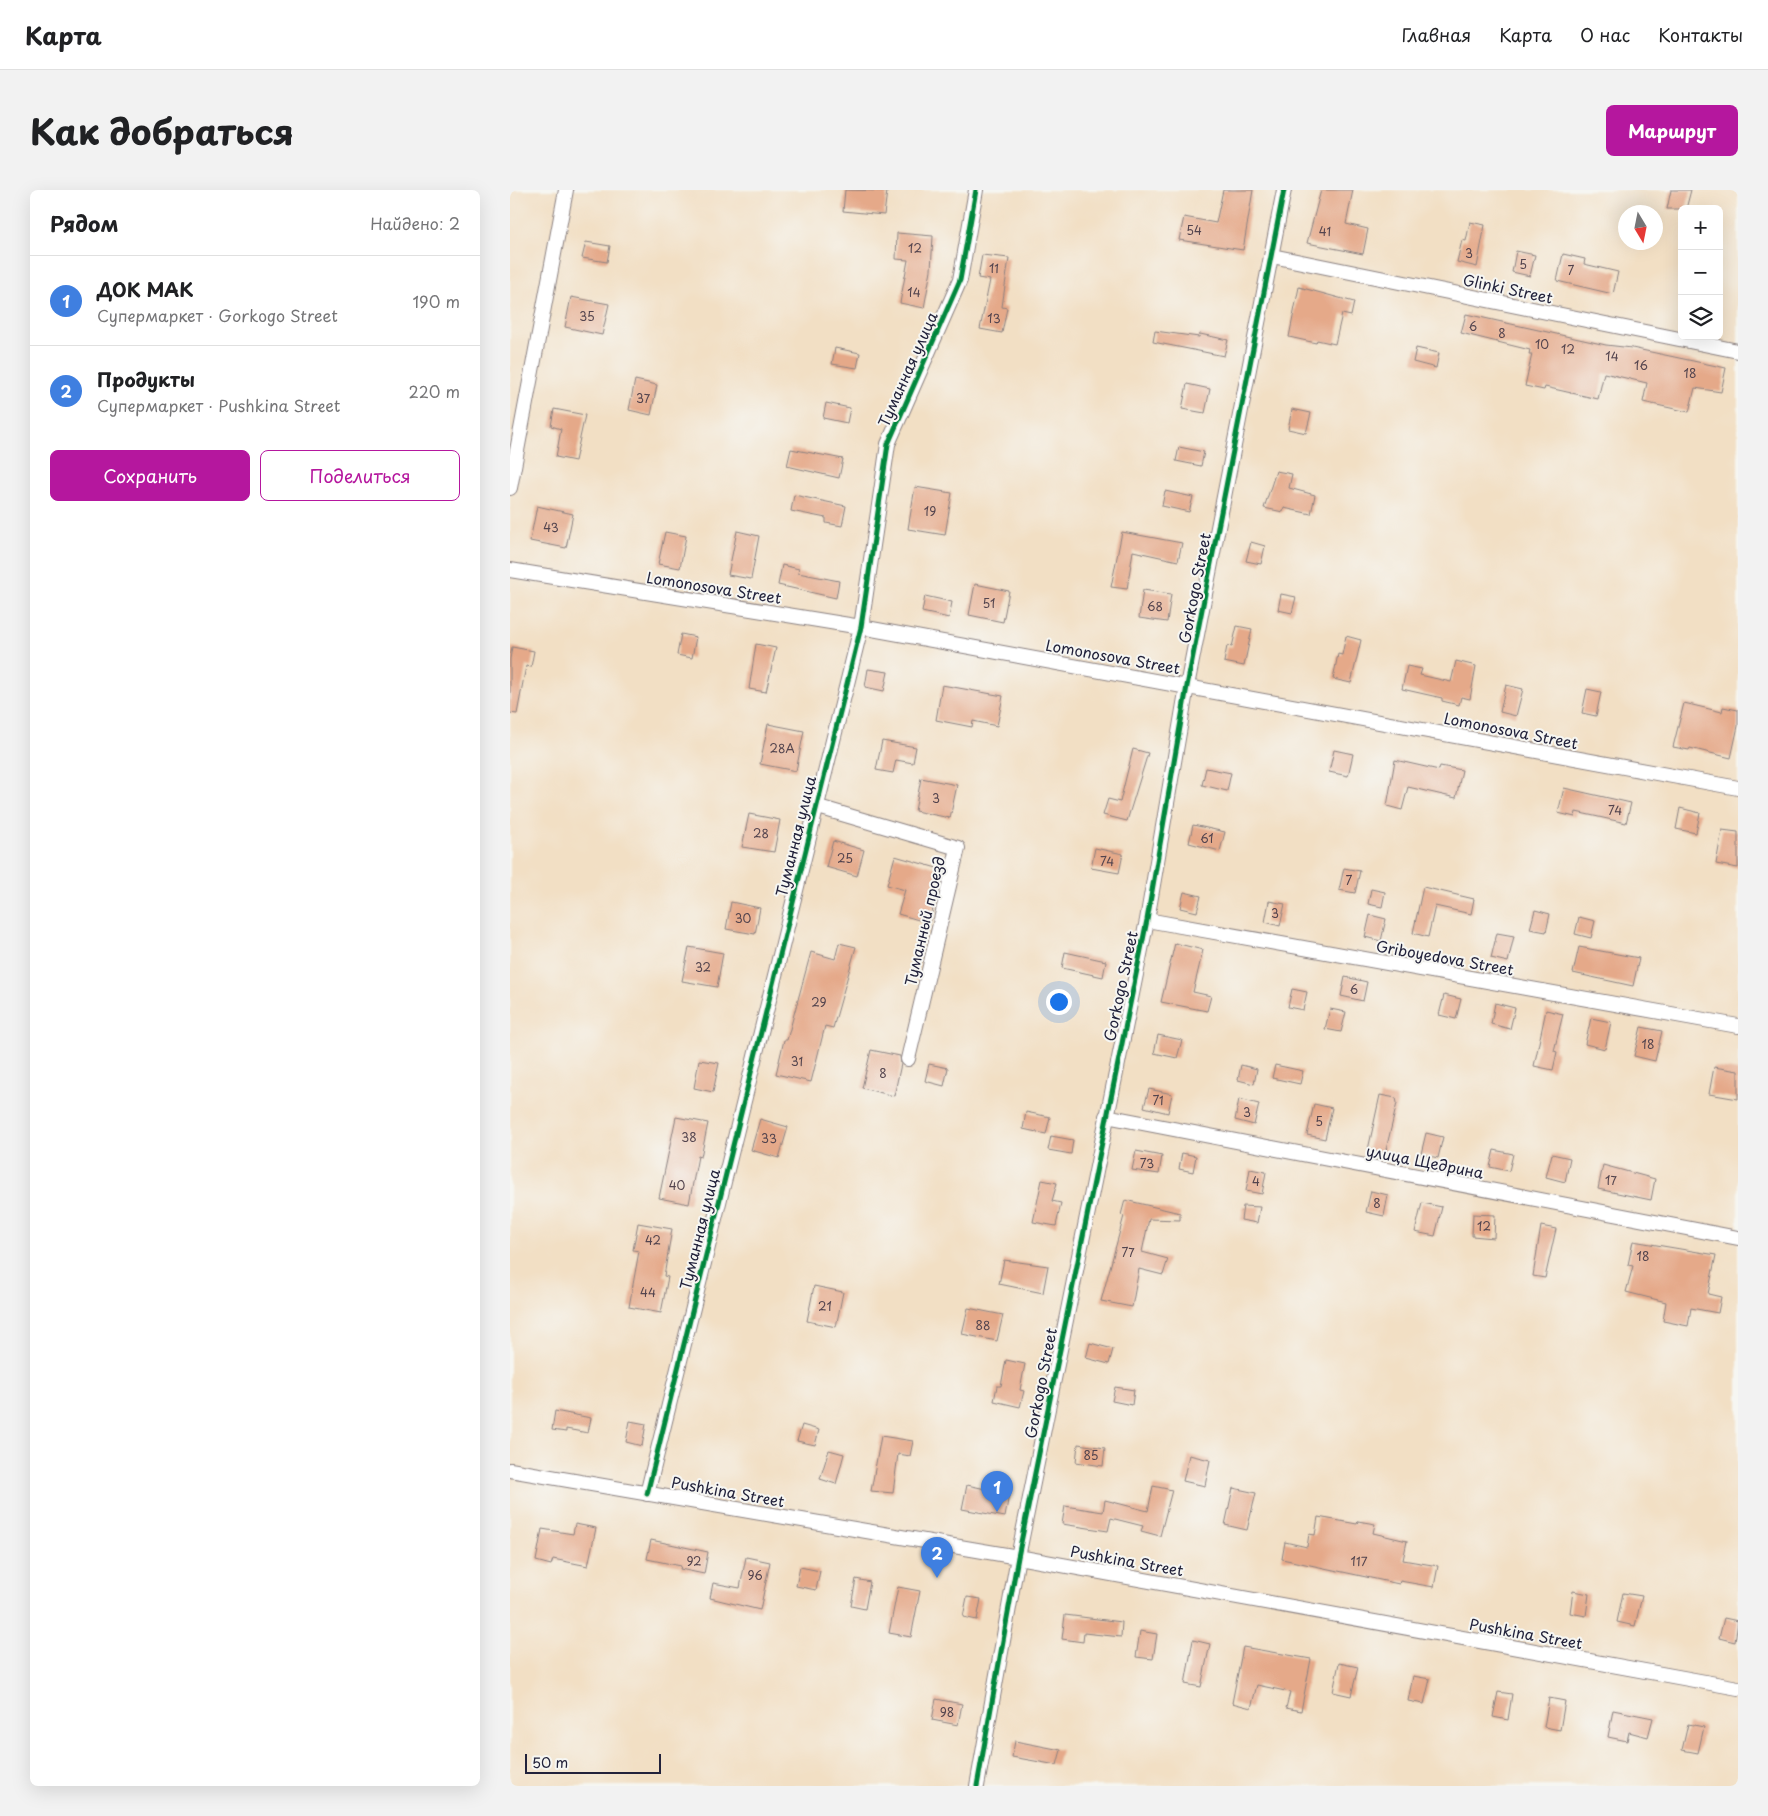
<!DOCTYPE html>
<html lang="ru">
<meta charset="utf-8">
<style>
:root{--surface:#fff;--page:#f2f2f2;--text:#202124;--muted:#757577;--line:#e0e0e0;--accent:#b5179e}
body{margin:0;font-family:"Playpen Sans",sans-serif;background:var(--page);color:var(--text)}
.controls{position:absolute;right:15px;top:15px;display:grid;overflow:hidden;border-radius:8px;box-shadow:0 5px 20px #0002}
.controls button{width:45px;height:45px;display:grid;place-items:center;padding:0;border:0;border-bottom:1px solid var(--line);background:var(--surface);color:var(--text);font:25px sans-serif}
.compass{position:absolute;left:1108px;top:15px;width:45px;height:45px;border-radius:50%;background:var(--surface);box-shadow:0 5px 20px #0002;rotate:170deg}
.scale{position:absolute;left:15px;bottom:12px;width:136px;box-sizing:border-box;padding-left:5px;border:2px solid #22223b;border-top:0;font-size:14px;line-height:18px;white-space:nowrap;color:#22223b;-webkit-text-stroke:4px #f6f6f2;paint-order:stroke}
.you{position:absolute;left:548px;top:811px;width:18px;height:18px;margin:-12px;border:4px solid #fff;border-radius:50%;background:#1a73e8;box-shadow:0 0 0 8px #1a73e833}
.badge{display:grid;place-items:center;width:32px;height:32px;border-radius:50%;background:var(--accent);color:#fff;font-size:16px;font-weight:700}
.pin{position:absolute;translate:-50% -41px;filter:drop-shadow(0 1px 2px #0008)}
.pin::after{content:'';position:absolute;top:26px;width:18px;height:15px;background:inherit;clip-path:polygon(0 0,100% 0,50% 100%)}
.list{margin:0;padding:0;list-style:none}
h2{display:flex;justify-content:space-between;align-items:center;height:65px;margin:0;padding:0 20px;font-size:21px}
h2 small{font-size:16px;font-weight:400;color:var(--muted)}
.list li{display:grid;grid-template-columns:32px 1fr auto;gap:15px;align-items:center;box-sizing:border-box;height:90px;padding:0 20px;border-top:1px solid var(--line)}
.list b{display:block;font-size:19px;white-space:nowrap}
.list p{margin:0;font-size:16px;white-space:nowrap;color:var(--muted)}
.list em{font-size:16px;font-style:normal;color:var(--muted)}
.actions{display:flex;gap:10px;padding:15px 20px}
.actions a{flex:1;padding:11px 0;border:1px solid var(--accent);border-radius:8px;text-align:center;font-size:18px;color:var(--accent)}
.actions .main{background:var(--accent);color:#fff}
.icon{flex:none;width:28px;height:28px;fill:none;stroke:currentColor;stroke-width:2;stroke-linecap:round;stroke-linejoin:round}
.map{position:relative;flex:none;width:1228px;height:1596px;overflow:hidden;border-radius:8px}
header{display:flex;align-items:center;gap:30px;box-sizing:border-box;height:70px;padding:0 25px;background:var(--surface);border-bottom:1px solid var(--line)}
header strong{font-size:24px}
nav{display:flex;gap:28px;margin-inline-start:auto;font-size:18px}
.intro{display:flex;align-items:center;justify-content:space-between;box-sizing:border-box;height:120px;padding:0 30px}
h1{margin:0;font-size:35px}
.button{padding:12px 22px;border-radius:8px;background:var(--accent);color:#fff;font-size:18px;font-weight:700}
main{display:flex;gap:30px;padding:0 30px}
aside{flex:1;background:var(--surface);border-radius:8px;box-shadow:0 5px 20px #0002}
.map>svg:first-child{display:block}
</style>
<header>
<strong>Карта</strong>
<nav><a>Главная</a><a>Карта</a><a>О нас</a><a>Контакты</a></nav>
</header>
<div class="intro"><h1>Как добраться</h1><a class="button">Маршрут</a></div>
<main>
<aside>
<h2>Рядом<small>Найдено: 2</small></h2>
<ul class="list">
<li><span class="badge" style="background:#3f7fe0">1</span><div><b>ДОК МАК</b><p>Супермаркет · Gorkogo Street</p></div><em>190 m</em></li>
<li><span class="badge" style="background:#3f7fe0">2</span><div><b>Продукты</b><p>Супермаркет · Pushkina Street</p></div><em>220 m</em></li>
</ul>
<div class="actions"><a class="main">Сохранить</a><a>Поделиться</a></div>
</aside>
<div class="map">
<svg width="1228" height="1596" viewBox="0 0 1228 1596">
<rect width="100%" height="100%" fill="#f6f6f2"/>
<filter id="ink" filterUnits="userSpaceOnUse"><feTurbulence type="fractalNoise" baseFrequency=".02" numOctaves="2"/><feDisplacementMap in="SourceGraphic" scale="10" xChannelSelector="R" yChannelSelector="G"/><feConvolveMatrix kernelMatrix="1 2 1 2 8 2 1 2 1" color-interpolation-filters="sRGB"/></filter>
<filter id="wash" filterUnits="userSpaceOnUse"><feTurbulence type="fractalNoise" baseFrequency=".0096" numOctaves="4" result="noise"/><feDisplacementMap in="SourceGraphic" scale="20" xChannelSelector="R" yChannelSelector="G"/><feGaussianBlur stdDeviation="1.12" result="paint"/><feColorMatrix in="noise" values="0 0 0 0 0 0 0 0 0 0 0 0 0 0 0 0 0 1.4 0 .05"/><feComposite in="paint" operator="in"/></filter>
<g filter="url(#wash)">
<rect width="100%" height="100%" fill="#f2dfc4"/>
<g id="blocks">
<path fill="#e5a989" d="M 335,0 L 377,1 L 374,25 L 333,21 Z
M 713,0 L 743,0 L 733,60 L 669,50 L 674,27 L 706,33 Z
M 811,0 L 843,0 L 836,34 L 858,39 L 853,64 L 797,53 Z
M 1161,0 L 1181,0 L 1176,19 L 1157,19 Z
M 960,32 L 975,35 L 967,77 L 947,72 L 952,50 L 956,51 Z
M 387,43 L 423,46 L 421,80 L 414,118 L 390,113 L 398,70 L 386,69 Z
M 76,52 L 100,56 L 97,72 L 72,68 Z
M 1006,61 L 1025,65 L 1020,86 L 1002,82 Z
M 1053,64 L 1075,69 L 1074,74 L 1108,82 L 1103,104 L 1047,91 Z
M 472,65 L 499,68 L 492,117 L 497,118 L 492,143 L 470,139 L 480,90 L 468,88 Z
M 789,97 L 844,112 L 841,126 L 832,124 L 825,154 L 807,150 L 806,153 L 779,147 Z
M 61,107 L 99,114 L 92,145 L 55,137 Z
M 956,124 L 1096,155 L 1122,158 L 1216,178 L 1211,202 L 1185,198 L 1179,222 L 1133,212 L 1137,193 L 1094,183 L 1088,209 L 1035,197 L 1034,200 L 1015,196 L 1022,164 L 1019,164 L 1020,160 L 951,143 Z
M 645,141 L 689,147 L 690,144 L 718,150 L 714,166 L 643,152 Z
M 325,158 L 350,163 L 347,178 L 322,174 Z
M 906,158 L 929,163 L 926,178 L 903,172 Z
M 125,190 L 147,195 L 141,225 L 119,220 Z
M 677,194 L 700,199 L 695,223 L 672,219 Z
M 316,213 L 340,218 L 337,233 L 313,228 Z
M 44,219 L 75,225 L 65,271 L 46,267 L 51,239 L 41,236 Z
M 782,219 L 801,223 L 796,243 L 778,239 Z
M 669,257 L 694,262 L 691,276 L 666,271 Z
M 281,259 L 333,269 L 329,288 L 277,276 Z
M 766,281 L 782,284 L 779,298 L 805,305 L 801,324 L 774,318 L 773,322 L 754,318 Z
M 405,297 L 442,303 L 435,345 L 398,339 Z
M 655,301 L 683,307 L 679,322 L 652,316 Z
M 284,305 L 336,316 L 332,336 L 316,333 L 316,328 L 281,321 Z
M 27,316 L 63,324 L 56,358 L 20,351 Z
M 227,341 L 249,346 L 241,389 L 218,385 Z
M 155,342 L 176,346 L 170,378 L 148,374 Z
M 612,342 L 672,353 L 668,371 L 623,361 L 617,399 L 601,397 Z
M 741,352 L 755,356 L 751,374 L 736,371 Z
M 272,375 L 289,379 L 288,383 L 329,391 L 326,408 L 268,395 Z
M 465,394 L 499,401 L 493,432 L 459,425 Z
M 633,400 L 661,404 L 657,432 L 629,428 Z
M 771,404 L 786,407 L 782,423 L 768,420 Z
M 415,406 L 442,412 L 439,428 L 412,422 Z
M 727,436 L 742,439 L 734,476 L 714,472 L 717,456 L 722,457 Z
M 171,444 L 186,447 L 182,468 L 167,465 Z
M 836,446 L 851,450 L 841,493 L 823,489 L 828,464 L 832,465 Z
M 246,454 L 266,458 L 256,502 L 239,499 Z
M 2,457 L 24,461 L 21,477 L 16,476 L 7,524 L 0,523 L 0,469 Z
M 946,471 L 966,476 L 960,509 L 951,507 L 949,515 L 932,511 L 932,508 L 892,499 L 897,476 L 912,479 L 910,485 L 941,492 Z
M 358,479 L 378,482 L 374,501 L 355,497 Z
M 432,495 L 493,506 L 487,536 L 463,531 L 462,537 L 426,530 Z
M 996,495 L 1013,499 L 1006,526 L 990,522 Z
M 1077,499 L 1091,502 L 1086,526 L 1072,523 Z
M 1174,513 L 1212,522 L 1213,517 L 1228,520 L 1228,536 L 1221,568 L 1180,558 L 1179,560 L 1163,557 Z
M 258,534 L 294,541 L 286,581 L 250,574 Z
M 372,551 L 406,557 L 403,573 L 386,570 L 383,583 L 366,580 Z
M 623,559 L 638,563 L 617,631 L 593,625 L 598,609 L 610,612 Z
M 824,560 L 843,564 L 838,586 L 819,582 Z
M 885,570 L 929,580 L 930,576 L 952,580 L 946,608 L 898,597 L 892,620 L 877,616 Z
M 696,578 L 721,583 L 717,601 L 692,595 Z
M 411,588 L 447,595 L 440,628 L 405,621 Z
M 1054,598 L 1121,613 L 1116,633 L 1066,622 L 1065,627 L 1048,623 Z
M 1170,618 L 1190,623 L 1186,643 L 1166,639 Z
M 239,624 L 270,630 L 264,662 L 232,657 Z
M 683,635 L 715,642 L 710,661 L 679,653 Z
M 1212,640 L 1228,642 L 1228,678 L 1206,674 Z
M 323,651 L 354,660 L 347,686 L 316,677 Z
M 585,658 L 613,664 L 609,683 L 581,678 Z
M 385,666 L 434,680 L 419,733 L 388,724 L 395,700 L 377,695 Z
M 834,678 L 850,681 L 845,703 L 829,700 Z
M 913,697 L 964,709 L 961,724 L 925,716 L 918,747 L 903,743 Z
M 861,699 L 875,702 L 872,717 L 858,714 Z
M 674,702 L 691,706 L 687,722 L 670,718 Z
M 759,711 L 775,714 L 770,736 L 755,732 Z
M 221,712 L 250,718 L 245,744 L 216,739 Z
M 1025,720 L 1040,724 L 1036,742 L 1020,739 Z
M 860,725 L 876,729 L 871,751 L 855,747 Z
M 1069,727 L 1085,731 L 1081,748 L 1065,744 Z
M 987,743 L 1004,746 L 998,772 L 981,768 Z
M 329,753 L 346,757 L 323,838 L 315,836 L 301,892 L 266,884 L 274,850 L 277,850 L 301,762 L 325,769 Z
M 665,753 L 693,760 L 683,802 L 701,806 L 697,821 L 651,812 Z
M 179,757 L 213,763 L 207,797 L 172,791 Z
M 1069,757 L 1129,768 L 1123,796 L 1063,783 Z
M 555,762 L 596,771 L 593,787 L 552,778 Z
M 835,787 L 857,792 L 853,811 L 831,806 Z
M 782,799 L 797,802 L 793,820 L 778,817 Z
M 934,805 L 951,809 L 946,829 L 929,825 Z
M 985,813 L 1005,818 L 1000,839 L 981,834 Z
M 820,819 L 836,822 L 831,842 L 815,839 Z
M 1036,820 L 1053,824 L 1044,861 L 1047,862 L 1043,880 L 1024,876 Z
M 1081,828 L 1101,832 L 1095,859 L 1075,854 Z
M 1131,837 L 1152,841 L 1145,871 L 1124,866 Z
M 648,845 L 672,850 L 667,868 L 644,863 Z
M 361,860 L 390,866 L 391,874 L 384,906 L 352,898 Z
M 189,870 L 209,873 L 203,902 L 184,898 Z
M 419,874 L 438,878 L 434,896 L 415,891 Z
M 731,875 L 747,879 L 744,894 L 728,890 Z
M 765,875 L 793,881 L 790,894 L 762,888 Z
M 1204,877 L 1228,881 L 1228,909 L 1199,904 Z
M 639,899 L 662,904 L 658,923 L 634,917 Z
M 870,905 L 886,908 L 887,913 L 875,964 L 858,960 Z
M 729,909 L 749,914 L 744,935 L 725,930 Z
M 804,914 L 822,918 L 815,949 L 797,945 Z
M 516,922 L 540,927 L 536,944 L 513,939 Z
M 166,927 L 198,933 L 191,967 L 188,966 L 179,1014 L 149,1008 Z
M 250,929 L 278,937 L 269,968 L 241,960 Z
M 916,943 L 933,947 L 928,968 L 911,964 Z
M 541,946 L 563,950 L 561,964 L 538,960 Z
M 984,960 L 1003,964 L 999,981 L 980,977 Z
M 626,961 L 652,966 L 649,984 L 622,980 Z
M 672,963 L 686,966 L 683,982 L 669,979 Z
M 1042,964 L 1060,968 L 1055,992 L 1036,987 Z
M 1093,975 L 1145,989 L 1141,1010 L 1088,999 Z
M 740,979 L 756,982 L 752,1004 L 736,1001 Z
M 532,990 L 547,993 L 542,1011 L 551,1013 L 546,1036 L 523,1032 Z
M 861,1001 L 878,1005 L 874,1026 L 856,1022 Z
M 615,1010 L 670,1023 L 670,1030 L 639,1029 L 632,1062 L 658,1069 L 653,1085 L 629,1079 L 622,1117 L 591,1111 L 614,1026 L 611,1025 Z
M 912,1013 L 932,1017 L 925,1046 L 905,1042 Z
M 733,1016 L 750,1017 L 747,1033 L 731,1030 Z
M 963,1024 L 985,1025 L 984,1048 L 962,1046 Z
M 128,1033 L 162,1039 L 154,1086 L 158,1087 L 151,1123 L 119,1117 L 129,1061 L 123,1060 Z
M 1031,1036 L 1046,1039 L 1035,1088 L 1023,1086 Z
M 1123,1051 L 1206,1065 L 1198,1104 L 1211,1107 L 1208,1123 L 1181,1118 L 1178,1136 L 1153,1131 L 1156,1112 L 1116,1102 L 1123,1076 L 1118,1075 Z
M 494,1070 L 538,1076 L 533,1103 L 489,1094 Z
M 304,1096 L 333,1102 L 326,1137 L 297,1131 Z
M 458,1118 L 493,1125 L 487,1151 L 452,1144 Z
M 580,1153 L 603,1159 L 599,1174 L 576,1168 Z
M 496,1170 L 515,1174 L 510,1200 L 514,1201 L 510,1217 L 484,1211 L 487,1196 L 491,1196 Z
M 605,1197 L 624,1200 L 622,1215 L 602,1211 Z
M 45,1221 L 81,1228 L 78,1243 L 56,1239 L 56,1242 L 42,1240 Z
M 120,1231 L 136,1234 L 132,1256 L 116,1252 Z
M 292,1235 L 309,1240 L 305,1255 L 287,1251 Z
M 371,1246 L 403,1251 L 400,1266 L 388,1264 L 383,1303 L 361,1301 Z
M 568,1254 L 595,1258 L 593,1276 L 566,1272 Z
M 319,1260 L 334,1264 L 326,1294 L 310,1289 Z
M 679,1265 L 700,1270 L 695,1296 L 673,1291 Z
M 457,1295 L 485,1301 L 485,1296 L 500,1299 L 495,1327 L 452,1319 Z
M 643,1296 L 662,1300 L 650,1346 L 631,1341 L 633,1336 L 601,1328 L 598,1341 L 552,1334 L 555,1316 L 593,1322 L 595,1310 L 638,1321 Z
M 723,1298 L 746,1303 L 737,1340 L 715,1335 Z
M 808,1327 L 847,1334 L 848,1331 L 865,1334 L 863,1343 L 897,1351 L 893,1370 L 928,1376 L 924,1397 L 890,1391 L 889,1394 L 772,1369 L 775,1352 L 797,1357 L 799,1344 L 805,1345 Z
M 65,1334 L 86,1338 L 78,1376 L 43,1369 L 41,1375 L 26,1371 L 32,1339 L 63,1344 Z
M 141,1350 L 198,1362 L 194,1384 L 170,1379 L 171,1376 L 137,1369 Z
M 236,1367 L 260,1372 L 250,1420 L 200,1408 L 203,1393 L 230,1398 Z
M 290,1377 L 310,1381 L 306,1400 L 286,1396 Z
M 346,1389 L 360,1392 L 355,1419 L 341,1416 Z
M 388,1397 L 410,1401 L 401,1447 L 379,1443 Z
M 1063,1401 L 1079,1404 L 1076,1426 L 1060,1423 Z
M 1113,1403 L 1132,1406 L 1125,1436 L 1107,1432 Z
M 457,1407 L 471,1409 L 467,1430 L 453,1427 Z
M 555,1425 L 612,1432 L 611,1447 L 574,1443 L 573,1452 L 552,1449 Z
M 1214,1428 L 1228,1431 L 1225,1452 L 1209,1448 Z
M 630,1441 L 647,1444 L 643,1469 L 626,1467 Z
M 683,1450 L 700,1454 L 691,1497 L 675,1494 Z
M 733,1457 L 801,1469 L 791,1521 L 776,1518 L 780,1502 L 747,1495 L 741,1518 L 722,1513 Z
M 829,1473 L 848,1477 L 841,1506 L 823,1502 Z
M 903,1486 L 920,1489 L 914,1514 L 898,1511 Z
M 988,1502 L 1002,1504 L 998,1530 L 983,1527 Z
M 1039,1508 L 1055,1511 L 1050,1540 L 1034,1537 Z
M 426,1509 L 452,1514 L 448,1535 L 422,1530 Z
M 1103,1520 L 1143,1528 L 1138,1547 L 1119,1542 L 1117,1551 L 1098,1547 Z
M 1178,1534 L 1194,1537 L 1188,1563 L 1172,1560 Z
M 505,1551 L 551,1560 L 547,1575 L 502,1567 Z"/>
</g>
</g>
<g filter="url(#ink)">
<use href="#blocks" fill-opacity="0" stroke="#8a8080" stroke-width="1"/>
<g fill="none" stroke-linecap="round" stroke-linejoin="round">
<g stroke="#8a8080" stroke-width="16">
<path id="minor" d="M 762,66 L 1228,161
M 0,298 L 56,0
M 0,380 L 351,437 L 1228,598
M 305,616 L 448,658 L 398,869
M 637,730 L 1228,836
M 596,926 L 1228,1048
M 0,1280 L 508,1367 L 1228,1498
M 137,1304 L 351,437 L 378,254 L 450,90 L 466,0
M 467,1596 L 508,1367 L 637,730 L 677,496 L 774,0"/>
</g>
<use href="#minor" stroke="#fff" stroke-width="14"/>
<g stroke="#f6f6f2" stroke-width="8">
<path id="cycleway" d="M 137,1304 L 351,437 L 378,254 L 450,90 L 466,0
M 467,1596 L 508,1367 L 637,730 L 677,496 L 774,0"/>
</g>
<use href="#cycleway" stroke="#00873e" stroke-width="5"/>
</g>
</g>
<g text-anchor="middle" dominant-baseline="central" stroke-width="4" stroke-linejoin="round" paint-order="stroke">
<g font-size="12" fill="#53444e">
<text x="684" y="40">54</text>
<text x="815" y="41">41</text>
<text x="405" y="58">12</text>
<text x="959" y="63">3</text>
<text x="1013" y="74">5</text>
<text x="484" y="78">11</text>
<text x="1061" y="80">7</text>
<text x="404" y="102">14</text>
<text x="77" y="126">35</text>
<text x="484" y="128">13</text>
<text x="963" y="136">6</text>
<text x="992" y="143">8</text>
<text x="1032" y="154">10</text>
<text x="1058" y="159">12</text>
<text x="1102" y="166">14</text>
<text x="1131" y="175">16</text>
<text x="1180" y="183">18</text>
<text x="133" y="208">37</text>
<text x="420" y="321">19</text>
<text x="41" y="337">43</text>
<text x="479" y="413">51</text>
<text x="645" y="416">68</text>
<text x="272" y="558">28А</text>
<text x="426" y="608">3</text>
<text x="1105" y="620">74</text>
<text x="251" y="643">28</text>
<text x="697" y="648">61</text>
<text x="335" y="668">25</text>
<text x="597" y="671">74</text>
<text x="839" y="690">7</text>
<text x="765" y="723">3</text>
<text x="233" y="728">30</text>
<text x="193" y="777">32</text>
<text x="844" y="799">6</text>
<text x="309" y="812">29</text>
<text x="1138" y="854">18</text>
<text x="287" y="871">31</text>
<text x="373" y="883">8</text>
<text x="648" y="910">71</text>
<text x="737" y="922">3</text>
<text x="809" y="931">5</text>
<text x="179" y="947">38</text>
<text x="259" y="948">33</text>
<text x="637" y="973">73</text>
<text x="1101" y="990">17</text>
<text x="746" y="991">4</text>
<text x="167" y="995">40</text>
<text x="867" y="1013">8</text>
<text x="974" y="1036">12</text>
<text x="143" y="1050">42</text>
<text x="618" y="1062">77</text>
<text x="1133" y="1066">18</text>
<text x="138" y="1102">44</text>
<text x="315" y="1116">21</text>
<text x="473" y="1135">88</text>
<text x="581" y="1265">85</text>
<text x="184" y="1371">92</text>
<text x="849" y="1371">117</text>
<text x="245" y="1385">96</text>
<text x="437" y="1522">98</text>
</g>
<g font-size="15" fill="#22223b" stroke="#f6f6f2">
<text transform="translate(998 98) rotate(12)">Glinki Street</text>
<text transform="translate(397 179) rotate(-66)">Туманная улица</text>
<text transform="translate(204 397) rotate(9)">Lomonosova Street</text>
<text transform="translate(684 398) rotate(-79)">Gorkogo Street</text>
<text transform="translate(603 466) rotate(10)">Lomonosova Street</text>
<text transform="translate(1001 540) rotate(11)">Lomonosova Street</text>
<text transform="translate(285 646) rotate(-76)">Туманная улица</text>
<text transform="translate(414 731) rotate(-77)">Туманный проезд</text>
<text transform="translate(935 767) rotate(10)">Griboyedova Street</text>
<text transform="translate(610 796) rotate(-78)">Gorkogo Street</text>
<text transform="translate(915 971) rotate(11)">улица Щедрина</text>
<text transform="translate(189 1039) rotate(-76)">Туманная улица</text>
<text transform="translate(530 1193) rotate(-79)">Gorkogo Street</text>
<text transform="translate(218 1301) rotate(10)">Pushkina Street</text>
<text transform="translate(617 1370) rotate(10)">Pushkina Street</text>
<text transform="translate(1016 1443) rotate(10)">Pushkina Street</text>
</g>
</g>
</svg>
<div class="controls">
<button>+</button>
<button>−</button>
<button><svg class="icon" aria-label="layers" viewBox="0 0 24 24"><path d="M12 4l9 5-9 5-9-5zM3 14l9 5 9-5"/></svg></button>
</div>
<svg class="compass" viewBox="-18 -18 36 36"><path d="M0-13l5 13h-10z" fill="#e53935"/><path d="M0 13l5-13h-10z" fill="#757577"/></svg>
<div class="scale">50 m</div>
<div class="you"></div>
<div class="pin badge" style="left:487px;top:1322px;background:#3f7fe0">1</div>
<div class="pin badge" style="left:427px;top:1388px;background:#3f7fe0">2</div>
</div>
</main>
